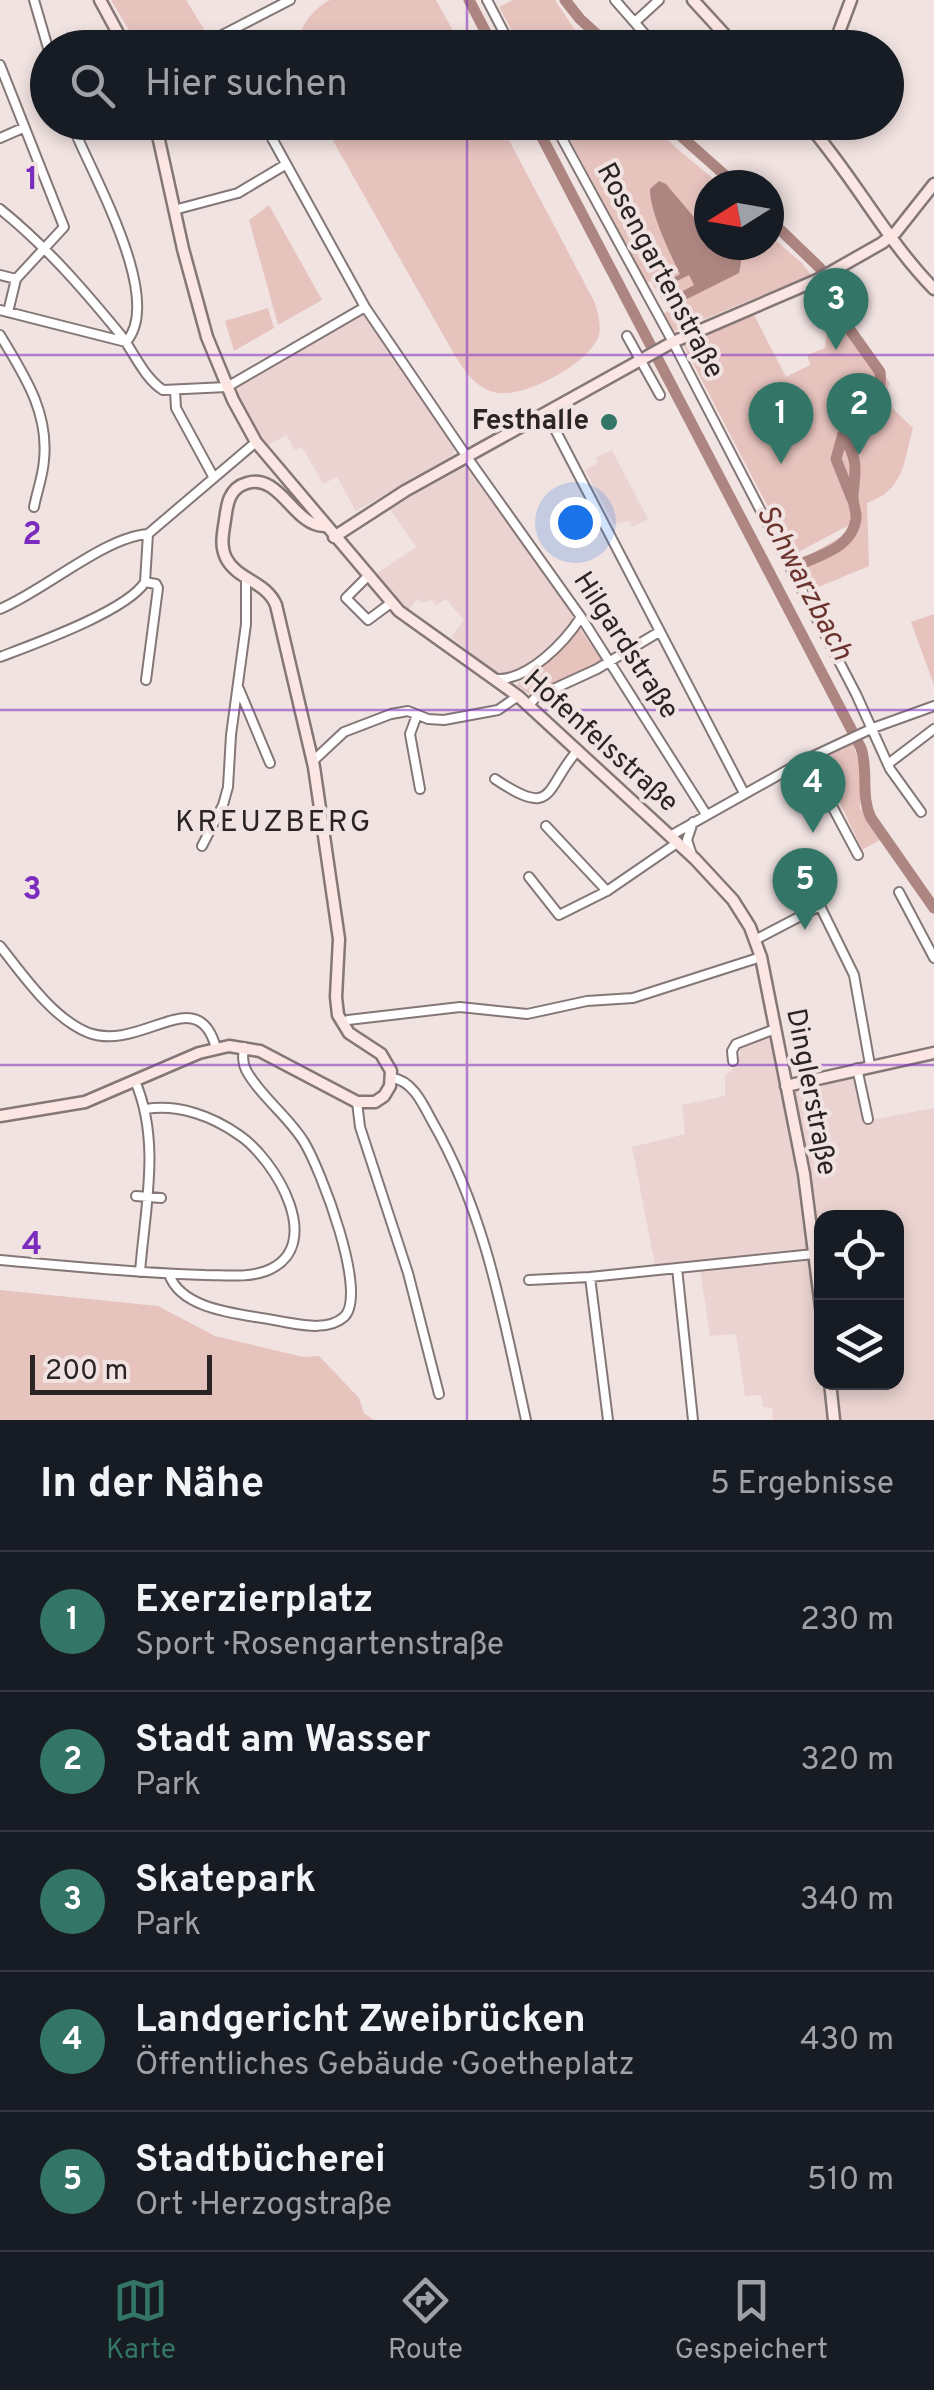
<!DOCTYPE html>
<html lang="de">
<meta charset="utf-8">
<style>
:root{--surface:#171b24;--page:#20242c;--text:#f1f3f6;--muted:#9ea1a6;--line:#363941;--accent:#337667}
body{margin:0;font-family:Overpass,sans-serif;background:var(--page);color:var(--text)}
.controls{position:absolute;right:30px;bottom:30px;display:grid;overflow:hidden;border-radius:20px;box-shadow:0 5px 15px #0003}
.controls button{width:90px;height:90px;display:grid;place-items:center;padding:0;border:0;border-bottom:2px solid var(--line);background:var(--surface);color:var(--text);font:50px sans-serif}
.compass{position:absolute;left:694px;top:170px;width:90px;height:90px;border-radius:50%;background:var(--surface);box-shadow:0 5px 15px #0003;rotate:259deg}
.scale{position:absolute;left:30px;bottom:25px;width:182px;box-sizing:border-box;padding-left:10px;border:5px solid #2a2424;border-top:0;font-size:28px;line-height:35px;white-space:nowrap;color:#2a2424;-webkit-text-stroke:8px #f1e3e1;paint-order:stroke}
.you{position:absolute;left:575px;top:522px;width:35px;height:35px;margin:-25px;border:8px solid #fff;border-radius:50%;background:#1a73e8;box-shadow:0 0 0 15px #1a73e833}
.badge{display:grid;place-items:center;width:65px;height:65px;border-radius:50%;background:var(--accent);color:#fff;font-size:32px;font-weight:700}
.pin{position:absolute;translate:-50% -82px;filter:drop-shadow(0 2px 5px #0008)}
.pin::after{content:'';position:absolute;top:52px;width:35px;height:30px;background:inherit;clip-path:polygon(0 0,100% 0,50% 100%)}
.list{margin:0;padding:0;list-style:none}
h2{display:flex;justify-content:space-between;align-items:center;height:130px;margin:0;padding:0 40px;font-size:42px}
h2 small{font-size:32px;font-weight:400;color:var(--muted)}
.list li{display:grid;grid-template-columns:65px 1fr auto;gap:30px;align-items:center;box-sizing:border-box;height:140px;padding:0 40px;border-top:2px solid var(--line)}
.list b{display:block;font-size:38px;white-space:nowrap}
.list p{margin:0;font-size:32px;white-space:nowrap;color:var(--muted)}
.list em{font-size:32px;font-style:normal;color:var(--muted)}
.icon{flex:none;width:55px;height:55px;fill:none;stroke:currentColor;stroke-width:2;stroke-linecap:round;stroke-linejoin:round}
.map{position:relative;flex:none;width:934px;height:1420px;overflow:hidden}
.search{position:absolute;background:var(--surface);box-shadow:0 5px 15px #0003;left:30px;right:30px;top:30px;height:110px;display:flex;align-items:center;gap:25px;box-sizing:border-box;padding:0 35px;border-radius:55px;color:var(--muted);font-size:38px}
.sheet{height:830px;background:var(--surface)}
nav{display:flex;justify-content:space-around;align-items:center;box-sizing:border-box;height:140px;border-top:2px solid var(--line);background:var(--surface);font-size:28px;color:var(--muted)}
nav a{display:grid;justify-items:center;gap:5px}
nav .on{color:var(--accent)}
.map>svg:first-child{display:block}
</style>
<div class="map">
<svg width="934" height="1420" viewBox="0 0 934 1420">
<rect width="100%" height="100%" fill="#f1e3e1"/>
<path fill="#ead3d0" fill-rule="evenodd" d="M 364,314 L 455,449 L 453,455 L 356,511 L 337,477 L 323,484 L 302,447 L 295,450 L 286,435 L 267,446 L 232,388 Z
M 612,450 L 648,519 L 632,527 L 629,521 L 614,524 L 585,470 L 598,463 L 596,458 Z
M 463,467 L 467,467 L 574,615 L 570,629 L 519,671 L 507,676 L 496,673 L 451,637 L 464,620 L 446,599 L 436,605 L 432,600 L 423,603 L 417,599 L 407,612 L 373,576 L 416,547 L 390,509 Z
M 772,1031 L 783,1092 L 855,1073 L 865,1121 L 934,1108 L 934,1420 L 773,1420 L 772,1408 L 763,1407 L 761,1395 L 745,1396 L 736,1334 L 710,1336 L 699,1262 L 655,1265 L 632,1147 L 685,1134 L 682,1105 L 725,1096 L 725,1076 L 738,1064 L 742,1041 ZM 822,1218 L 896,1218 L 896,1382 L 822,1382 Z"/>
<path fill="#e7c3be" d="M 111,0 L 186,0 L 207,34 L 181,47 L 139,47 Z
M 330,0 L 436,0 L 462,47 L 296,47 C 301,26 310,11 330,0 Z
M 513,0 L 555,0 L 575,30 L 598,47 L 521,47 L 499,7 Z
M 323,123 L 500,123 L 595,303 C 598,313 601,325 599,335 C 591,363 521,401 493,392 C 474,386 464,370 454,354 Z
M 561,123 L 653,123 L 675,147 L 721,185 L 709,185 L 709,245 L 769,245 L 769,235 L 802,263 L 811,275 L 673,332 L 663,314 L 671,309 L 664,296 L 661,298 L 651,281 L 647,283 Z
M 269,205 L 322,300 L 278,325 L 249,220 Z
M 829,281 L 845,321 L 890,383 L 883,399 L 913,428 C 903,463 905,489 867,503 L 869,566 L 809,591 L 795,563 L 846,534 L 849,525 L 793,555 L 684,346 L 753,313 L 786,377 L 810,365 L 807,355 L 825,348 L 827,334 L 809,294 Z
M 268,308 L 274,328 L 234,351 L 225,321 Z
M 934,614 L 934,685 L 911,622 Z
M 580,629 L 602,660 L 533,697 L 517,685 Z
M 853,744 L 860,766 L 860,808 L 880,840 L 862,850 L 829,779 L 824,781 L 815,761 Z
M 0,1290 L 158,1306 L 215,1336 L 303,1357 L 319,1356 L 359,1398 L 364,1413 L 374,1420 L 0,1420 Z"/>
<path fill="#ae8681" d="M 659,181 L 666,184 L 709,235 L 709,245 L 735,249 L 742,257 L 739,273 L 679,303 L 675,296 L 681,293 L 679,288 L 683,291 L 694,285 L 689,275 L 675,282 L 673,278 L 680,274 C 670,254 649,209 650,189 Z"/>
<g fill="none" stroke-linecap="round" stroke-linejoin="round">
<path stroke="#ae8681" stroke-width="11" d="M 469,0 L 494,48
M 565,0 L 580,19 L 612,48
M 534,122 L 861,748 C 869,772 860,795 871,818 L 934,908
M 665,122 L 736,185
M 769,219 L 820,268 L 838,313 L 880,372 C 884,402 858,413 843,434 C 858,461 856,466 853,495 C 852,503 857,511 856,519 C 852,546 824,554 803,563
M 843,434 L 836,459 L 852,499"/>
<g stroke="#847776" stroke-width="12">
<path id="street" d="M 34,0 L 48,48
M 487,0 L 512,48
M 615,0 L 657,48
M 635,22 L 659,0
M 197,48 L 290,0
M 0,65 L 64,227 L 16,279 L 8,312
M 71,122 C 88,168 166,298 126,342
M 263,122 L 365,307 L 467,457 L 581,617 L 706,814
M 553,122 L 673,342 L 856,694 L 890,769 L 921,812
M 0,138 L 23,128
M 0,209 C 46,246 83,289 120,334 C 134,352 144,378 163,390 L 227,387 L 365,307
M 174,210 L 238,193 L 285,165
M 0,275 L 16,279
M 0,310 L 126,342
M 0,335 C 24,375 49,412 44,460 C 43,476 37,491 34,507
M 627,336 L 660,395
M 175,391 L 176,408 L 214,478
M 547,414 L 744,793
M 367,577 L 346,598 L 368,620 L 391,603
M 145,582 L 148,534 L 256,442
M 145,582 L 156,584 L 158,588 L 146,680
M 0,609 C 44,591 104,537 148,534
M 0,657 C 34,644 127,611 145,582
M 496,679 C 528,681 565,642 581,617
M 239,689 L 270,763
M 529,705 L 536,697 L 597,669 L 659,632
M 417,715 L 410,734 L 420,789
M 807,759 L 858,855
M 313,761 L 344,732 L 391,714 L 408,711 L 428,719 L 444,720 L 498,710 L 518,696
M 888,764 L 934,729
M 495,779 C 556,820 544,788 578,750
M 546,826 L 607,891
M 670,836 L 807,759 L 873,728 L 934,706
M 202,846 L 223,805 L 228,787 L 231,735 L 246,624 L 246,577
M 692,855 L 687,840 L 693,822
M 529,877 L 559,915 L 607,891 L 677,843
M 899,892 L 934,958
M 755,940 L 820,906 L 854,975 L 870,1065
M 0,946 C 23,975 53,1019 89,1033 C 142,1052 198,980 216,1048
M 348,1020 L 460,1007 L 527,1014 L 587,1001 L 633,998 L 761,957
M 733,1061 L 732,1051 L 736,1044 L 775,1029
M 857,1068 L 868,1119
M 392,1078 C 412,1080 423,1104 432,1121 C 486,1214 503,1316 526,1420
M 135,1081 C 161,1141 145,1208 140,1272
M 357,1102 L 360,1127 L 408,1273 L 439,1394
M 136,1196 L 161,1198
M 0,1260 C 68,1266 137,1273 205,1275 C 225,1275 247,1278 266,1271 C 328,1247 275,1159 239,1135 C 212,1116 179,1104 146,1109
M 677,1268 L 693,1420
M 169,1274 C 182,1313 248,1314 284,1322 C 302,1325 328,1331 344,1317 C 369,1294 320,1168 304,1142 C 288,1116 260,1096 246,1070 C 242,1062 243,1055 244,1047
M 590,1277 L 608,1420
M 529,1280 L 590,1277 L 814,1254"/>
</g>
<g stroke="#847776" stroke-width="15">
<path id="secondary" d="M 100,0 L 126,48
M 693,0 L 737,48
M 833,48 L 851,0
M 155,122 L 183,249 L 207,337 L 233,400 L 256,442 L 399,611 L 518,696 L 695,859 L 733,900 L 750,927 L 761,957 L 804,1174 L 822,1315
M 806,122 C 853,175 885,239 934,289
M 334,537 L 405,491 L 673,342 L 817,280 L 882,243 L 896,232 L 934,184
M 786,1086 L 934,1053
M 0,1116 L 85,1102 L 199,1053 L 229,1046 L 260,1051 L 357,1102 L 375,1102 L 384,1096 L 390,1086 L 391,1071 L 381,1054 L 349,1033 L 338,1015 L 336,997 L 339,939 L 314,767 L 276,605 C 266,581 237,580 226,558 C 220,546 223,533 225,520 C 227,504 229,488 247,483 C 280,473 294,526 324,526
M 830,1382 L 834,1420"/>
</g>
<use href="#street" stroke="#fff" stroke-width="8"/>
<use href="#secondary" stroke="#fbe6e4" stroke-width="10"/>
</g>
<path fill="none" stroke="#7b2cbf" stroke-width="2.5" stroke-opacity="0.55" d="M 467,0 L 467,48M 467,122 L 467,1420M 0,355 L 934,355M 0,710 L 934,710M 0,1065 L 934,1065"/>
<circle fill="#337667" stroke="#f1e3e1" stroke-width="4" cx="609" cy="422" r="10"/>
<g text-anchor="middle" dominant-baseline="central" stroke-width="8" stroke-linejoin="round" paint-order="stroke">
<g font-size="28" fill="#2a2424" stroke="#f1e3e1">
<text transform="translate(659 271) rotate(62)">Rosengartenstraße</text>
<text transform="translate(625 646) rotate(57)">Hilgardstraße</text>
<text transform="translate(600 742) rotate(42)">Hofenfelsstraße</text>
<text transform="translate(810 1092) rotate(79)">Dinglerstraße</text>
</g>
<g font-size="28" font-weight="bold" fill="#2a2424" stroke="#f1e3e1" text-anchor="end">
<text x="589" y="422">Festhalle</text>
</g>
<g font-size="30" font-style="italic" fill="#6c342f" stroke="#f1e3e1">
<text transform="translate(803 583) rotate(62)">Schwarzbach</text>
</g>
<g font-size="30" letter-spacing="2.5" fill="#2a2424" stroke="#f1e3e1">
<text x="274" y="823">KREUZBERG</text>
</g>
</g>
<g font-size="32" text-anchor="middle" font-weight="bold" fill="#7b2cbf" stroke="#f1e3e1" stroke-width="8" stroke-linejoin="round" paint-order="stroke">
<text x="32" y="189">1</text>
<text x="32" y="544">2</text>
<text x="32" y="899">3</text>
<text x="32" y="1254">4</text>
</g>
</svg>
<div class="controls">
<button><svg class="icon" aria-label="locate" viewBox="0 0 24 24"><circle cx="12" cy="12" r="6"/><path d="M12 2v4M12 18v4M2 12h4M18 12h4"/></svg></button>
<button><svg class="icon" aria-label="layers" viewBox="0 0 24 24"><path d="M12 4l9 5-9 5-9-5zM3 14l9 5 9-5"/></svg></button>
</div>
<svg class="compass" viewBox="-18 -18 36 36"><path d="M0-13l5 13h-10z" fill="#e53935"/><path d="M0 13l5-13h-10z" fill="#9ea1a6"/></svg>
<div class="scale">200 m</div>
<div class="you"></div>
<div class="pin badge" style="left:781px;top:464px">1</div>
<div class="pin badge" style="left:859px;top:455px">2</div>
<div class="pin badge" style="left:836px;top:350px">3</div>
<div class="pin badge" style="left:813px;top:833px">4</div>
<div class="pin badge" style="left:805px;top:930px">5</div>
<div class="search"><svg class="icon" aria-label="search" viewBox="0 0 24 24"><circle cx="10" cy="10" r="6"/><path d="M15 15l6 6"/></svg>Hier suchen</div>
</div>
<section class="sheet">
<h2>In der Nähe<small>5 Ergebnisse</small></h2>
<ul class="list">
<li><span class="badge">1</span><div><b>Exerzierplatz</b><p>Sport · Rosengartenstraße</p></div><em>230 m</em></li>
<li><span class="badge">2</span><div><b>Stadt am Wasser</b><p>Park</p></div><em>320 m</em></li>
<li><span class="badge">3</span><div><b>Skatepark</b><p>Park</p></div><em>340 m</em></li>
<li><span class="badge">4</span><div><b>Landgericht Zweibrücken</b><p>Öffentliches Gebäude · Goetheplatz</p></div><em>430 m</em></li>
<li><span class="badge">5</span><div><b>Stadtbücherei</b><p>Ort · Herzogstraße</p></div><em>510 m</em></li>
</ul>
</section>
<nav>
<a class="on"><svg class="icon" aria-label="map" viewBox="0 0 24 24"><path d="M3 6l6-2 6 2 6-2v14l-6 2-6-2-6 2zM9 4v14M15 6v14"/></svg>Karte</a>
<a><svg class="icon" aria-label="directions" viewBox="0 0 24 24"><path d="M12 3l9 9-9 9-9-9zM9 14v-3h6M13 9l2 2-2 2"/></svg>Route</a>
<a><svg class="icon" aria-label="saved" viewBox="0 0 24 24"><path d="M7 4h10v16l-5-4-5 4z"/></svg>Gespeichert</a>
</nav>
